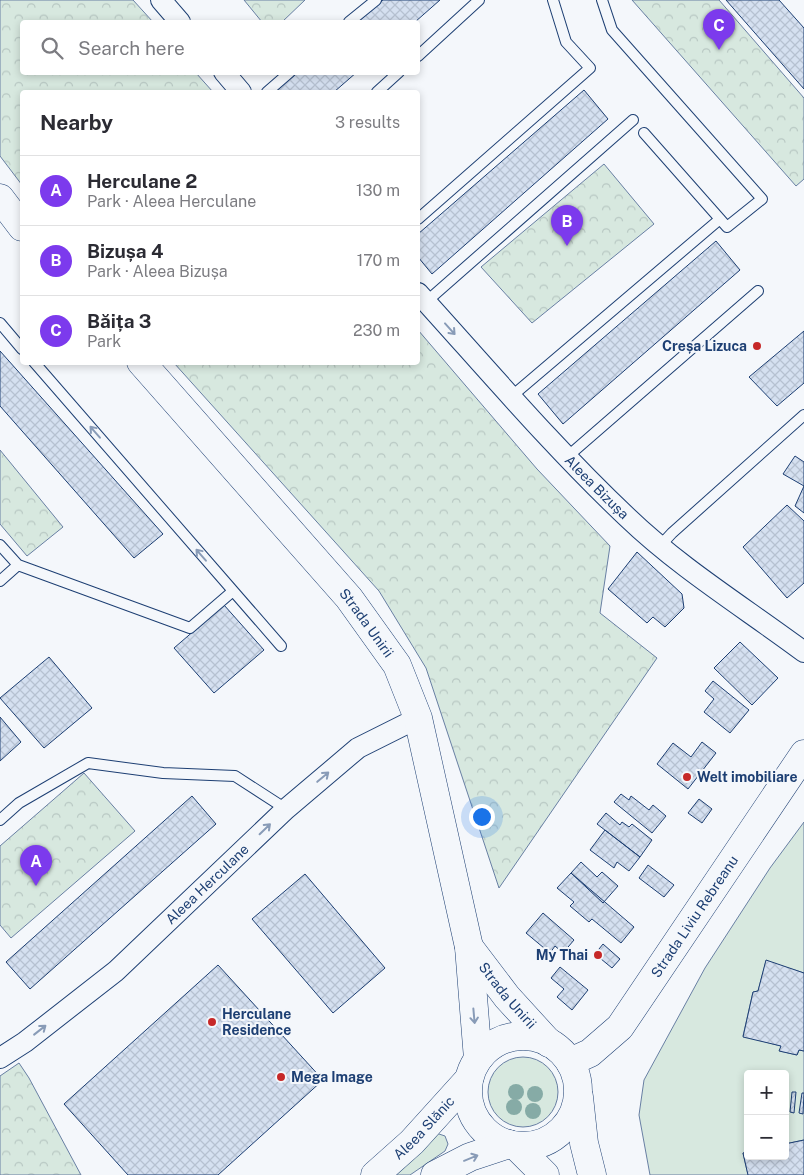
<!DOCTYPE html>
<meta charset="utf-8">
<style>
:root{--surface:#fff;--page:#f7f7f7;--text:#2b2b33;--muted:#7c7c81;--line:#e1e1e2;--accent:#7c3aed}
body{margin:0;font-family:"Public Sans",sans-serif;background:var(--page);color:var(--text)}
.controls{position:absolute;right:15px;bottom:15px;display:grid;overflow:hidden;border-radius:5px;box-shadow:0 2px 8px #0003}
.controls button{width:45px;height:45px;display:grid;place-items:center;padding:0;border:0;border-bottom:1px solid var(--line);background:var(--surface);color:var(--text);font:25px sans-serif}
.you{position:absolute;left:481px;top:816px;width:18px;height:18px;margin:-12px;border:4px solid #fff;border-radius:50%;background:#1a73e8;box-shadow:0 0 0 8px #1a73e833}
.badge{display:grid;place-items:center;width:32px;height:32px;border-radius:50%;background:var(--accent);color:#fff;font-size:16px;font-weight:700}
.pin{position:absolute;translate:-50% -41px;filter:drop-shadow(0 1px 2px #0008)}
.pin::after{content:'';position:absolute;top:26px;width:18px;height:15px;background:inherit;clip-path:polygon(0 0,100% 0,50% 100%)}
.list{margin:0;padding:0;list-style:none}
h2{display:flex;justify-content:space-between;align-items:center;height:65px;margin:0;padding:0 20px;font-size:21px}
h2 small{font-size:16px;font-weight:400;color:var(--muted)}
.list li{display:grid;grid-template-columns:32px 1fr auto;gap:15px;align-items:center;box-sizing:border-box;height:70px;padding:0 20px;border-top:1px solid var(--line)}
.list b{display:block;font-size:19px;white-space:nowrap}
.list p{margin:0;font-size:16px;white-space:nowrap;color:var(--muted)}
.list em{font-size:16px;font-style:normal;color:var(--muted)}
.icon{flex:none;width:28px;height:28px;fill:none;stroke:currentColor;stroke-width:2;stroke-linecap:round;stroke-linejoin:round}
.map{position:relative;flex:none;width:804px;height:1175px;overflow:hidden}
.search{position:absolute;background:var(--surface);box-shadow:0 2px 8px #0003;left:20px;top:20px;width:400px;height:55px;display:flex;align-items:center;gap:12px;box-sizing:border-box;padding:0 18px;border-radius:5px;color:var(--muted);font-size:19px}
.panel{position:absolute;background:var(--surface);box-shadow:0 2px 8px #0003;left:20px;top:90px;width:400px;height:275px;border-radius:5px}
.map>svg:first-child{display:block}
</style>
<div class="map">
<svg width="804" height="1175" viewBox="0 0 804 1175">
<defs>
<pattern id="park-crowns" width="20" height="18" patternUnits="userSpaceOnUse" patternTransform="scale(1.25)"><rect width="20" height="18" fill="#d7e8df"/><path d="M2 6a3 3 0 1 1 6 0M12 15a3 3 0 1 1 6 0" fill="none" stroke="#b8c8c3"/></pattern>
<pattern id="building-cross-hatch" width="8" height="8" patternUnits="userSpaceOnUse" patternTransform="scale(1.25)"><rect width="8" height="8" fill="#d5e0f0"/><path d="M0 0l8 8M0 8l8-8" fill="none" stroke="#b6c1d1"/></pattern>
</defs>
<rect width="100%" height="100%" fill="#f4f7fb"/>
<path fill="#d7e8df" stroke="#687fa3" d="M 804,822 L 804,973 L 766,961 L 758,991 L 753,992 L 743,1036 L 781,1046 L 780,1051 L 797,1055 L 799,1050 L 804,1051 L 804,1140 L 785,1144 L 785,1074 L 748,1074 L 748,1152 L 743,1153 L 748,1175 L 650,1175 L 639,1115 L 644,1080 L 705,968 L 770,868 Z
M488 1092a35 35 0 1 1 70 0a35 35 0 1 1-70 0Z
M 436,1133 L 445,1136 L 448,1144 L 445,1151 L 410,1175 L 386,1175 Z"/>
<path fill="url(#park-crowns)" stroke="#687fa3" d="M 0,0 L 133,0 L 153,22 L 22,22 L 22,72 L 196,73 L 213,92 L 22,92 L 22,185 L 0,156 Z
M 244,0 L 305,0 L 282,22 L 262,22 Z
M 632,0 L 719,0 L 804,98 L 804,179 L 796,186 Z
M 604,164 L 654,224 L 532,323 L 481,267 Z
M 418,330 L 537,469 L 610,546 L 600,613 L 657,658 L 499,888 L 426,668 L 379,591 L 174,363 L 418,362 Z
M 0,450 L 63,527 L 27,556 L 0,524 Z
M 84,773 L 135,831 L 11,938 L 0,925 L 0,846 Z
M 19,1063 L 29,1078 L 81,1175 L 0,1175 L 0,1076 Z"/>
<path fill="url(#building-cross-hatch)" stroke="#1d3f73" d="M 383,0 L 440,0 L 415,22 L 356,22 Z
M 726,0 L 779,0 L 804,28 L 804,89 Z
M 298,72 L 357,72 L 334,92 L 274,92 Z
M 584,90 L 608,119 L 432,274 L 418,257 L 418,234 Z
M 716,241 L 740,270 L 563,424 L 538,394 Z
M 804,331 L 804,383 L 777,406 L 749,377 Z
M 0,351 L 163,534 L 134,558 L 0,406 Z
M 795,456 L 804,462 L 804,486 L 783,474 Z
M 804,486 L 804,513 L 795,506 Z
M 787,505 L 804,521 L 804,583 L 787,598 L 743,547 Z
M 637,552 L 682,594 L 684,608 L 665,627 L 653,617 L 647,623 L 608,589 Z
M 224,605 L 264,650 L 214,693 L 174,648 Z
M 740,642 L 778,678 L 752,705 L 714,668 Z
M 49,657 L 92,708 L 44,748 L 0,698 Z
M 713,681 L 749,710 L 730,733 L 704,712 L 714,699 L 705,691 Z
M 0,717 L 21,742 L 0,761 Z
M 702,742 L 716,753 L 688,789 L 657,764 L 673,743 L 691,757 Z
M 621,794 L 629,800 L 631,796 L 649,810 L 653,805 L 666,816 L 652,833 L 614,802 Z
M 192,796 L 216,824 L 30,989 L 6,962 Z
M 699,799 L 712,809 L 702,823 L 688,813 Z
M 606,813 L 620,825 L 622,822 L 629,827 L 632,824 L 652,840 L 640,857 L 597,824 Z
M 605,830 L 640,857 L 629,871 L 617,862 L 614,868 L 590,850 Z
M 581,862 L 597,877 L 602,872 L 618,886 L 603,903 L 571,873 Z
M 648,865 L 674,885 L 664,897 L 639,878 Z
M 571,873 L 634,927 L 621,943 L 592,919 L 589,922 L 570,906 L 574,902 L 557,888 Z
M 305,874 L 385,968 L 333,1013 L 252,919 Z
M 543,913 L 574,940 L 563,953 L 555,946 L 550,953 L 526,933 Z
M 603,944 L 620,959 L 612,968 L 595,954 Z
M 766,960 L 804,973 L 804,1051 L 799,1050 L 797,1055 L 779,1051 L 781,1046 L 743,1037 L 753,992 L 758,991 Z
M 218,965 L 323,1080 L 218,1175 L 128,1175 L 64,1104 Z
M 560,967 L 588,990 L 572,1010 L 557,997 L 564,989 L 551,978 Z
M 792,1092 L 796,1092 L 794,1113 L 790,1112 Z
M 802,1093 L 804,1093 L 803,1114 L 799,1113 Z
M 804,1140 L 804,1175 L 748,1175 L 743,1153 L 748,1152 L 748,1156 L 785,1156 L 785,1144 Z"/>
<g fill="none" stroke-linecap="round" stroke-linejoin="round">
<g stroke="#1d3f73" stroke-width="12">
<path id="lane" d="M 602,0 L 612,30 L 762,199 L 727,227 L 644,133
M 349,22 L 376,0
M 418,56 L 479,0
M 267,92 L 290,72
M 377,92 L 399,72
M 418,219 L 590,68 L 566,42 L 553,0
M 426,302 L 633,120
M 0,323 L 22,349
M 34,362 L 281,646
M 512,396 L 720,219
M 567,457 L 758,291
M 0,545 L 18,565 L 190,628 L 233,591
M 660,546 L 672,533 L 804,415
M 0,581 L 18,565
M 0,820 L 19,803 L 88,763 L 163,773 L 235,776 L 286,809"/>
</g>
<g stroke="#1d3f73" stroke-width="22">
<g id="street">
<path d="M 161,0 L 180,22"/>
<path d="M 224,72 L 241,92"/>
<path id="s1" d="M 418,293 C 486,368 553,447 627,517 C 680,568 745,608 804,652"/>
<path id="s2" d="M 0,1058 L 25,1042 L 116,971 L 286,809 L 358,748 L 418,718"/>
</g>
</g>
<g stroke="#1d3f73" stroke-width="29">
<g id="secondary">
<path d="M 0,198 L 22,227"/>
<path id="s3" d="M 141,362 L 349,598 L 397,665 L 418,718 L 469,947 L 478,1059"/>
<path id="s4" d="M 469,947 L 507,997 L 549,1043"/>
<circle cx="523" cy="1091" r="55"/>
<path id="s5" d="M 570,1062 L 590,1053 L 620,1027 L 804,754"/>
<path d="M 579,1097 L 584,1143 L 592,1175"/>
<path d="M 516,1146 L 545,1175"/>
<path id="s6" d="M 375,1175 L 412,1142 L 469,1079"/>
<path d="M 435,1175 L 470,1157 L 509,1144"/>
</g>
</g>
<use href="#lane" stroke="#f4f7fb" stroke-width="10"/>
<use href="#street" stroke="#f4f7fb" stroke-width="20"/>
<use href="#secondary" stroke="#f4f7fb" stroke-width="28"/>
</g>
<g fill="#86aba6">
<circle cx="516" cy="1092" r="8"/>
<circle cx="535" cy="1094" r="8"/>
<circle cx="514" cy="1107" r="8"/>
<circle cx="533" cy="1111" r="8"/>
</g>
<defs><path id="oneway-shaft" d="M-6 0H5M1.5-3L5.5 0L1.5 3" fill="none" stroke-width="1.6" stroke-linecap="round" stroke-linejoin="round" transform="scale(1.25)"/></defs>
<g stroke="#889bb7">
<use href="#oneway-shaft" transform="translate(450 329) rotate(48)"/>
<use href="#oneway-shaft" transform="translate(95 432) rotate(-131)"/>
<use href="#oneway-shaft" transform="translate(201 555) rotate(-131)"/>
<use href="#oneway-shaft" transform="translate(323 777) rotate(-40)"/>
<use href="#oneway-shaft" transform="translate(265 829) rotate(-44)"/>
<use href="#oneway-shaft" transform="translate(474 1016) rotate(85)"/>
<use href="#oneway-shaft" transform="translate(40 1030) rotate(-38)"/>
<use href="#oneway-shaft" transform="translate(471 1158) rotate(-22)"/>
</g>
<g fill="#c62828" stroke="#f4f7fb" stroke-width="2">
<circle cx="757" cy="346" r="5"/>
<circle cx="687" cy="777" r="5"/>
<circle cx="598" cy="955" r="5"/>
<circle cx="212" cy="1022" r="5"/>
<circle cx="281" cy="1077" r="5"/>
</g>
<g text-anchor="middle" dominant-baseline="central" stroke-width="4" stroke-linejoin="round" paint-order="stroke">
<g font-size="14" font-weight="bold" fill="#1d3f73" stroke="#f4f7fb" text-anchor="start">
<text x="747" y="346" text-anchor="end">Creșa Lizuca</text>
<text x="697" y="777">Welt imobiliare</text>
<text x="588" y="955" text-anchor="end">My Thai</text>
<text x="222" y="1014">Herculane<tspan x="222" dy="16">Residence</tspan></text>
<text x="291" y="1077">Mega Image</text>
</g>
<g font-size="14" fill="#1d3f73" stroke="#f4f7fb">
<text stroke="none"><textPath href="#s1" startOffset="264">Aleea Bizușa</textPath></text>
<text stroke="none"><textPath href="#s3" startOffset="345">Strada Unirii</textPath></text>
<text stroke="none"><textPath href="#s2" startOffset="271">Aleea Herculane</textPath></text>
<text stroke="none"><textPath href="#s5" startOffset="195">Strada Liviu Rebreanu</textPath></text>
<text stroke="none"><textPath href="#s4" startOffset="62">Strada Unirii</textPath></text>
<text stroke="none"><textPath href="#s6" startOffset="68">Aleea Slănic</textPath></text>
</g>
</g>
</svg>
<div class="controls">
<button>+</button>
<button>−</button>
</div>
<div class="you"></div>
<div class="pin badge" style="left:36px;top:886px">A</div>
<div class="pin badge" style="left:567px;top:246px">B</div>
<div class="pin badge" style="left:719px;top:50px">C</div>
<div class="search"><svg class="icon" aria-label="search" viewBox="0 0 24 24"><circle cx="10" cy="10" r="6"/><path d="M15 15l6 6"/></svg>Search here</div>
<section class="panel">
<h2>Nearby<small>3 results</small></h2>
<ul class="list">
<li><span class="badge">A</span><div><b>Herculane 2</b><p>Park · Aleea Herculane</p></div><em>130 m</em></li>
<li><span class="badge">B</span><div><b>Bizușa 4</b><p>Park · Aleea Bizușa</p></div><em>170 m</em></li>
<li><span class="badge">C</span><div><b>Băița 3</b><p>Park</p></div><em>230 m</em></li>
</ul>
</section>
</div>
